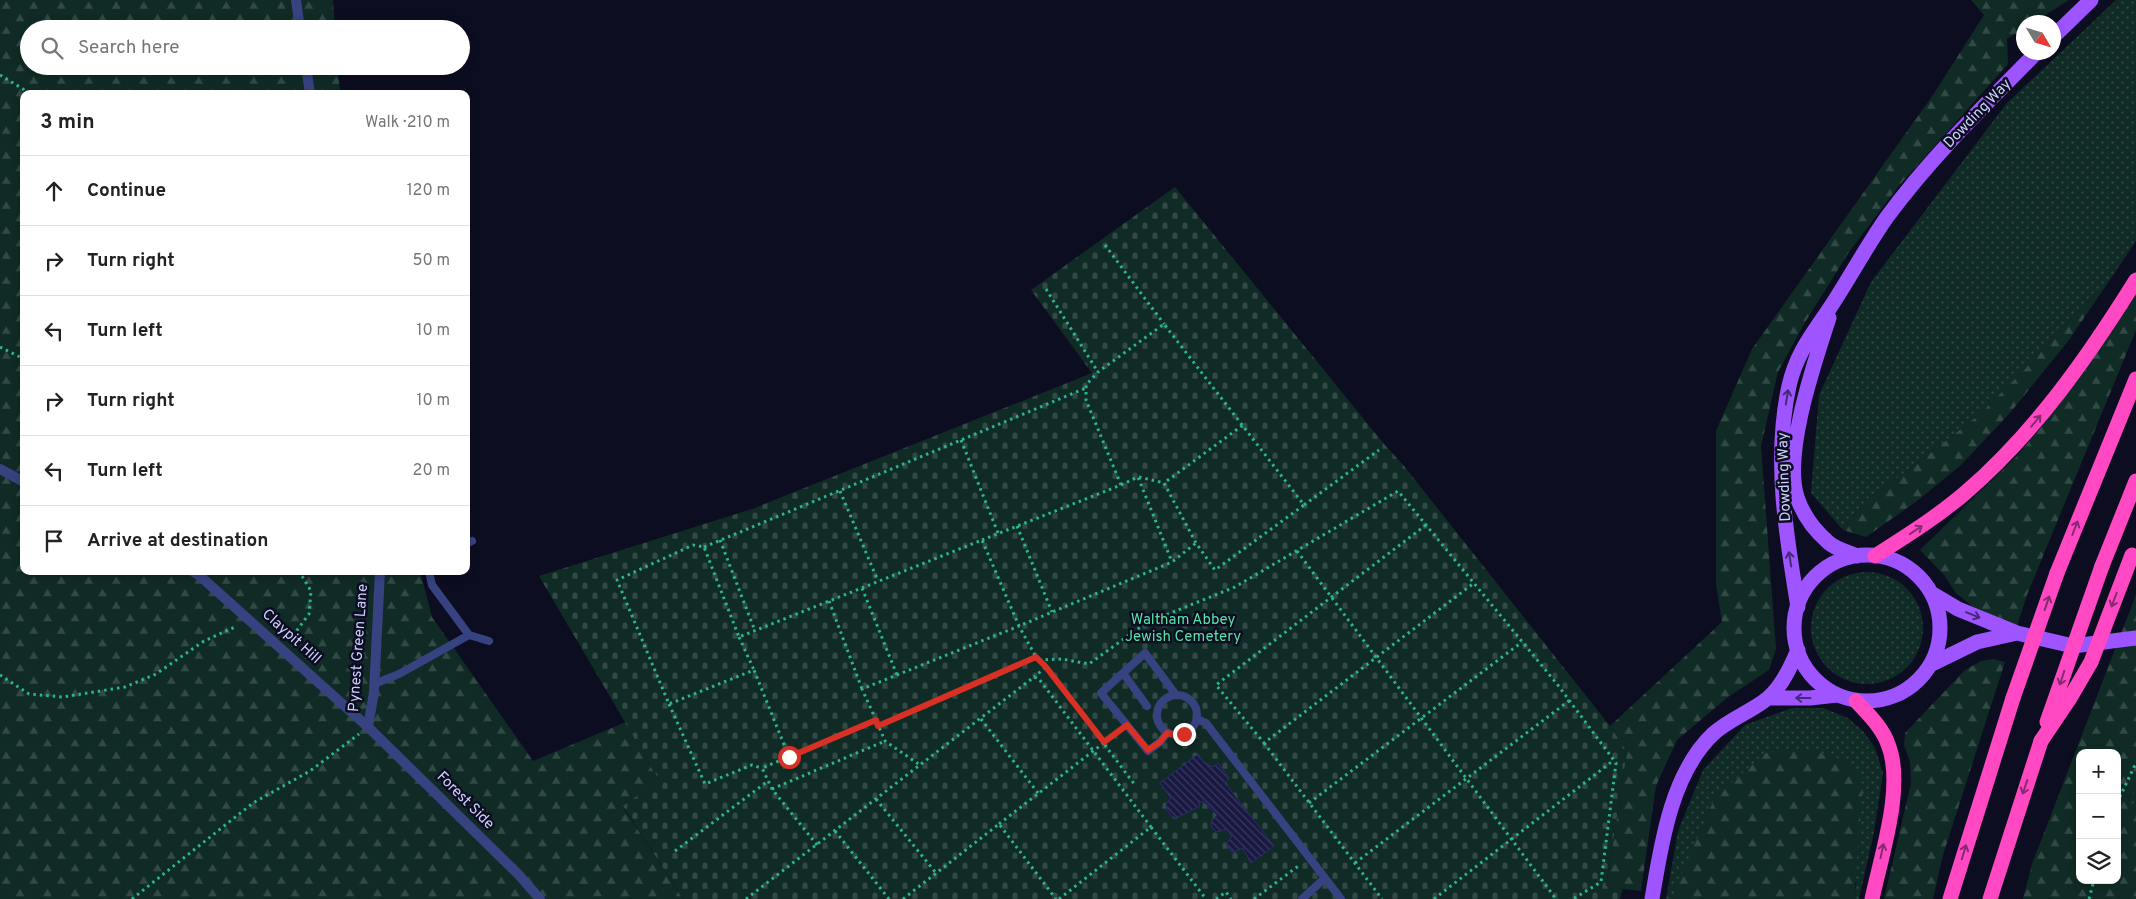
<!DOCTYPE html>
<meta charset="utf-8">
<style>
:root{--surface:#fff;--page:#f6f6f6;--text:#222;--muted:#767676;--line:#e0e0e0}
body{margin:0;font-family:Overpass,sans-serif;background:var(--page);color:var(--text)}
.controls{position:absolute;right:15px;bottom:15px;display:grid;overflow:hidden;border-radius:10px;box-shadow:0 2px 8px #0003}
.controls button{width:45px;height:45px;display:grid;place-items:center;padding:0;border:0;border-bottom:1px solid var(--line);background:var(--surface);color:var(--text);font:25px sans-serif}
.compass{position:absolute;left:2016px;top:15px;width:45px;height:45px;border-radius:50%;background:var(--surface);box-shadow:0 2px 8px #0003;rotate:128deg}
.stop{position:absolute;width:15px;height:15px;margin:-11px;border:4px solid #d93025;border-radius:50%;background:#fff}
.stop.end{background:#d93025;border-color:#fff;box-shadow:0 1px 5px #0008}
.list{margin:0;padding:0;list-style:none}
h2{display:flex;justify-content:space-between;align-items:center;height:65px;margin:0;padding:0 20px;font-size:21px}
h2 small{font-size:16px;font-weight:400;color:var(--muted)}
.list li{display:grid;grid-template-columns:32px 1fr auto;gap:15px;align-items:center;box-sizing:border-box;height:70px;padding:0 20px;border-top:1px solid var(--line)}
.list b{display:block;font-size:19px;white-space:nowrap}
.list em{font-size:16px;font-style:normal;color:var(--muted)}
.icon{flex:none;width:28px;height:28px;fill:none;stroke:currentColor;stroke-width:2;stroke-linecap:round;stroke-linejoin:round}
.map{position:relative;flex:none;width:2136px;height:899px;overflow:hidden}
.search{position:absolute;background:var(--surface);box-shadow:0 2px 8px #0003;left:20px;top:20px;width:450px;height:55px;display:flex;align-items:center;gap:12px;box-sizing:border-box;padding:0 18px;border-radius:28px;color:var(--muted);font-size:19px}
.panel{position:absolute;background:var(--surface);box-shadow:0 2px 8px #0003;left:20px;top:90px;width:450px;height:485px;border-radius:10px}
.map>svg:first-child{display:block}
</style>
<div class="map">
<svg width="2136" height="899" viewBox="0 0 2136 899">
<defs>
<pattern id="grass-dots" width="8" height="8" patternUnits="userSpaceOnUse" patternTransform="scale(1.25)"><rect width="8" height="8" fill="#102b25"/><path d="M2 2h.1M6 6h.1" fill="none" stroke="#324946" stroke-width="1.8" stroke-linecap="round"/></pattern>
<pattern id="forest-firs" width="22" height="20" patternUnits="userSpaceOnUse" patternTransform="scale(1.25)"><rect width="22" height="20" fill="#102b25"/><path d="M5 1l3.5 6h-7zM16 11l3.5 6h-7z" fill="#324946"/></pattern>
<pattern id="cemetery-stones" width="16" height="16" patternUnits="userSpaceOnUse" patternTransform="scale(1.25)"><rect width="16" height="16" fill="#102b25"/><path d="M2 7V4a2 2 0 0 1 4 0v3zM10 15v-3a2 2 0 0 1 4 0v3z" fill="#324946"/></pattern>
<pattern id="building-back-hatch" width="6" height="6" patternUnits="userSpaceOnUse" patternTransform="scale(1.25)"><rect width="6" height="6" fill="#191842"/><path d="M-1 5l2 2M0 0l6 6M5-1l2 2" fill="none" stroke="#39395e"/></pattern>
</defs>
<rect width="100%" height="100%" fill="#0d0d21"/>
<path fill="url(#grass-dots)" d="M 2116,0 L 2136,0 L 2136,241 L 2103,290 L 2085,303 L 2031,363 L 1980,414 L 1906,472 L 1867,499 L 1843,530 L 1811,493 L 1819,395 L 1871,282 L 2007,103 Z
M1811 628a56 56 0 1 1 112 0a56 56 0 1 1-112 0Z
M 1792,708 L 1823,708 L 1848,718 L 1864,732 L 1875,748 L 1883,773 L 1874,832 L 1859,899 L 1854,899 L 1856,883 L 1715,797 L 1677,887 L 1675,899 L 1666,899 L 1678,831 L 1703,770 L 1745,725 Z
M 2136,787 L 2136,811 L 2127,803 Z"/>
<path fill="url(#forest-firs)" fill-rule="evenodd" d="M 0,0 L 333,0 L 335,29 L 29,29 L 29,66 L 338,66 L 340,94 L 24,94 L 24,571 L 420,571 L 432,617 L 533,761 L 626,722 L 659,781 L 623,807 L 683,899 L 0,899 Z
M 1971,0 L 2069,0 L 2034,22 L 2024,22 L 2023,29 L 2007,39 L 2008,64 L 1898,187 L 1849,252 L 1804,324 L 1778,372 L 1761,446 L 1776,649 L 1769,670 L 1728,697 L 1677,740 L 1656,786 L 1641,891 L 1606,887 L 1627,752 L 1610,726 L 1722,622 L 1716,584 L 1716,431 L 1752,349 L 1933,95 L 1984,15 Z
M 2136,289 L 2136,330 L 2027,595 L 2016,629 L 1978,611 L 1956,593 L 1944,575 L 1920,550 L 2017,456 L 2048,419 Z
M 2103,290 L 2069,340 L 2010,413 L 1961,465 L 1917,501 L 1866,537 L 1843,530 L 1867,499 L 1906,472 L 1980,414 L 2031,363 L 2085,303 Z
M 2136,595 L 2136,787 L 2127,803 L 2136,811 L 2136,899 L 2023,899 L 2032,864 ZM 2080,753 L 2117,753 L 2117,880 L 2080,880 Z
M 1993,659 L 2005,662 L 1943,855 L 1933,899 L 1884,899 L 1911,783 L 1910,762 L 1904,745 L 1905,733 L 1965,670 L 1981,661 Z
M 1811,750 L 1852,763 L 1863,785 L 1854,899 L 1675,899 L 1676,887 L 1715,797 L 1767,752 Z"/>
<path fill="url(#cemetery-stones)" d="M 1175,187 L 1384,444 L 1404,466 L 1610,726 L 1627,752 L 1606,886 L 1623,889 L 1620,899 L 683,899 L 623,806 L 659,780 L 539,576 L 752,509 L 1092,373 L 1031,290 Z"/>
<path fill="url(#building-back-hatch)" stroke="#2a2a6f" d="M 1198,754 L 1204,763 L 1213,767 L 1218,763 L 1229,778 L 1225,783 L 1274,846 L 1251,863 L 1243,848 L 1232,853 L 1226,844 L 1232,836 L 1226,829 L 1217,832 L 1212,828 L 1211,822 L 1217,815 L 1203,801 L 1199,803 L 1200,806 L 1176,818 L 1171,816 L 1167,810 L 1166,804 L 1171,798 L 1160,783 Z"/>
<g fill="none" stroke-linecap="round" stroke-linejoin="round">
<path stroke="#2cb492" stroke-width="3" stroke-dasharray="2.5 4" stroke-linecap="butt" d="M 0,75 L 23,89 L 28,94
M 1105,245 L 1164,324
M 1046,289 L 1098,372
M 0,347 L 24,359
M 961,440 L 998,533
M 1139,477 L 1164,483
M 1121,485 L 1138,477 L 1172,562
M 840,491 L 878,581
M 1304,505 L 1379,450
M 1426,525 L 1216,685 L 1264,743 L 1474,583
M 1017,526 L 1052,612
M 720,540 L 755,631
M 982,540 L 1121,485 L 1086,400 L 1086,385 L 1098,372 L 1164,324 L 1304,505 L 1215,570 L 1196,543 L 1164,483 L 1243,425
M 704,547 L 1086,388
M 1297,551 L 1556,899
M 862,588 L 897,675
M 829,601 L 862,689
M 739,637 L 754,670
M 289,641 L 309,614 L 311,591 L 299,571
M 1039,660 L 1062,659 L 1089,664 L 1146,623 L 1235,587 L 1398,491 L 1557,684 L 1616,763 L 1601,882 L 1573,899
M 1046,667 L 1135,785
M 0,675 L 29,694 L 63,697 L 125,687 L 156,674 L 204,641 L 237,626
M 669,704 L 705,784 L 752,765 L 761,768
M 981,719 L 1038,793
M 876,720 L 862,689 L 1019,626 L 1036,657 L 1046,667 L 1034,677
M 878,726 L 1036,657
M 1264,743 L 1382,899
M 789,757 L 754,670 L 669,704 L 617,580 L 693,545 L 704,547 L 739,637 L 982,540 L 1019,626 L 1172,562 L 1196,543
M 772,789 L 885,741
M 876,799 L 936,873
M 1309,803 L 1522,642
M 2117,803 L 2136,763
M 999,824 L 1119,731
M 835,831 L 889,899
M 817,845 L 772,789 L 762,768 L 876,720 L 885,741 L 920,765
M 675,851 L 768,781
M 1355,863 L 1570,700
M 132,899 L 253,803 L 310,771 L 359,734
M 746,899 L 1034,677 L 1039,679 L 1151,827
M 903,899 L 999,824 L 1056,899
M 1059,899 L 1151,827 L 1206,899
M 1216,899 L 1226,892 L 1231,899
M 1254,899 L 1301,864
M 1434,899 L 1614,760
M 2089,899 L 2094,880"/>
<path stroke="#374281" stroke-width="8" d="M 466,544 L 472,541
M 469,635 L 489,641
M 1123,673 L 1147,706
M 374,684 L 399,674 L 469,635 L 432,585 L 429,571
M1157 715a20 20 0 1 1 40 0a20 20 0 1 1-40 0Z
M 1197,719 L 1206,723 L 1341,899
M 1167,733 L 1160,742 L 1148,751 L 1101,693 L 1145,653 L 1176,695
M 1302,899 L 1325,878"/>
<path stroke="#374281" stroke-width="10" d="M 296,0 L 300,29
M 306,66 L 310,94
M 0,469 L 24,482
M 192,571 L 200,576 L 368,727 L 518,874 L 540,899
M 368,727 L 374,692 L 380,571"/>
<path stroke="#9e54ff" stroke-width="15" d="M 2054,36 L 2091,0
M 1829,318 C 1815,361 1783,453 1797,497 C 1803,515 1815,531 1829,543 C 1836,549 1848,552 1857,556
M1794 628a73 73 0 1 1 146 0a73 73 0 1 1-146 0Z
M 1931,593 L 1958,609 L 2017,633 L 2073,646 L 2136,638
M 1798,607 C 1786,535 1773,458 1789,386 C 1797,350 1816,330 1835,300 C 1853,272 1868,244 1887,217 C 1931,157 1985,105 2037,52
M 1930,665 L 1977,642 L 2017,633
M 1768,698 L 1810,698 L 1837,695
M 1652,899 C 1661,845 1671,774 1713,734 C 1729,719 1751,712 1768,698 C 1782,686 1791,666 1798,650"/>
<path stroke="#ff48c2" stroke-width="15" d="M 1875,556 C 1906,536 1937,517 1965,493 C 2035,433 2088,357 2136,280
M 2102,566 L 2136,481
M 2057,573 L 2136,379
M 1856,701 C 1868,714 1882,727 1888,744 C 1905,786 1881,856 1872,899
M 1950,899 L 2013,698
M 1990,899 L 2041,741"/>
<path stroke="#ff48c2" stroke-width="15" d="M 2013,698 L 2057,573
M 2047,722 L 2102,566
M 2041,741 L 2070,698 L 2091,662 L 2132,555"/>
</g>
<defs><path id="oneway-shaft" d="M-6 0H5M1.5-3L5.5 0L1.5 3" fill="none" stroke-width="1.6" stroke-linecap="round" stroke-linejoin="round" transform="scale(1.25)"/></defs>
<g stroke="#47297a">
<use href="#oneway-shaft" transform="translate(1787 397) rotate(-81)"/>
<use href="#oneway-shaft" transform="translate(1790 559) rotate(-99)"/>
<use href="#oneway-shaft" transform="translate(1973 615) rotate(22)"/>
<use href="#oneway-shaft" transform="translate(1803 698) rotate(180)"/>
</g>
<g stroke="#862a72">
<use href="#oneway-shaft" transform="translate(2036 421) rotate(-50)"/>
<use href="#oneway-shaft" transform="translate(2075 528) rotate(-69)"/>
<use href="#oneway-shaft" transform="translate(1916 530) rotate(-34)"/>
<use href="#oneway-shaft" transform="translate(2114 600) rotate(111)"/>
<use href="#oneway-shaft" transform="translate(2047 603) rotate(-71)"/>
<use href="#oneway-shaft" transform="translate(2062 678) rotate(108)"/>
<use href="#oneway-shaft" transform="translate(2025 787) rotate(109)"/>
<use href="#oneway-shaft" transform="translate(1882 851) rotate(-78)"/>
<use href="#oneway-shaft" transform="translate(1964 852) rotate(-73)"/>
</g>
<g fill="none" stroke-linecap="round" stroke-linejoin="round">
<path stroke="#d93025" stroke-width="6" d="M 789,757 L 876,720 L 878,726 L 1036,657 L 1046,667 L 1104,742 L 1127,725 L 1148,750 L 1160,742 L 1167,733 L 1178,735 L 1184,734"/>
</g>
<g text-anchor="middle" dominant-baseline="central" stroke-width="5" stroke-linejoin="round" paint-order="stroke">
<g font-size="15" fill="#cdd0ff" stroke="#0d0d21">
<text transform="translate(1978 114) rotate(-46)">Dowding Way</text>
<text transform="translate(1785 477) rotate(-92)">Dowding Way</text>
<text transform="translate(291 637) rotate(42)">Claypit Hill</text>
<text transform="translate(359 648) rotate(-86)">Pynest Green Lane</text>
<text transform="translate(465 801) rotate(45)">Forest Side</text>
</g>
<g font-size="15" fill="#57e1a4" stroke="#0d0d21">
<text x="1183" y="620">Waltham Abbey<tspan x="1183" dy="17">Jewish Cemetery</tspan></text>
</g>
</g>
</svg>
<div class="controls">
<button>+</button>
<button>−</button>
<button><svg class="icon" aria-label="layers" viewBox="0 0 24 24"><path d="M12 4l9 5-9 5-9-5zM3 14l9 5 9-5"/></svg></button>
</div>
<svg class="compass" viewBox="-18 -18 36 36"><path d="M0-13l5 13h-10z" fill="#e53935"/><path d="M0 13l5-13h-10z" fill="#767676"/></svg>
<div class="stop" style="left:789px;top:757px"></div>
<div class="stop end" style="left:1184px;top:734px"></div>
<div class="search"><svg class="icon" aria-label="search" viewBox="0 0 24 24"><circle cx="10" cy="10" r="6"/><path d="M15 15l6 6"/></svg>Search here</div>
<section class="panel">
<h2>3 min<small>Walk · 210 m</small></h2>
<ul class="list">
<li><svg class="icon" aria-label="ahead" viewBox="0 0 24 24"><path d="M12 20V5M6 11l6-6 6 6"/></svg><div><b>Continue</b></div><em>120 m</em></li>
<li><svg class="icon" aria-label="right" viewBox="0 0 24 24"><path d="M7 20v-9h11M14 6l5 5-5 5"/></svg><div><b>Turn right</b></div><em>50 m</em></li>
<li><svg class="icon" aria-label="left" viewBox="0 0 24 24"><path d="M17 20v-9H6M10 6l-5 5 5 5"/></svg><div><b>Turn left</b></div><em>10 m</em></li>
<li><svg class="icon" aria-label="right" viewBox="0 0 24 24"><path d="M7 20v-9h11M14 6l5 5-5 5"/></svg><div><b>Turn right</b></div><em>10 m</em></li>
<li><svg class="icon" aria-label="left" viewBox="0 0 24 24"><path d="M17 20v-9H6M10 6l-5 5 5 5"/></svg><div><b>Turn left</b></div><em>20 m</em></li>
<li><svg class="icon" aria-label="arrive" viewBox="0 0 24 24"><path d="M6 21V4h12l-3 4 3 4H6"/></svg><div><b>Arrive at destination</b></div></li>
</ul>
</section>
</div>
